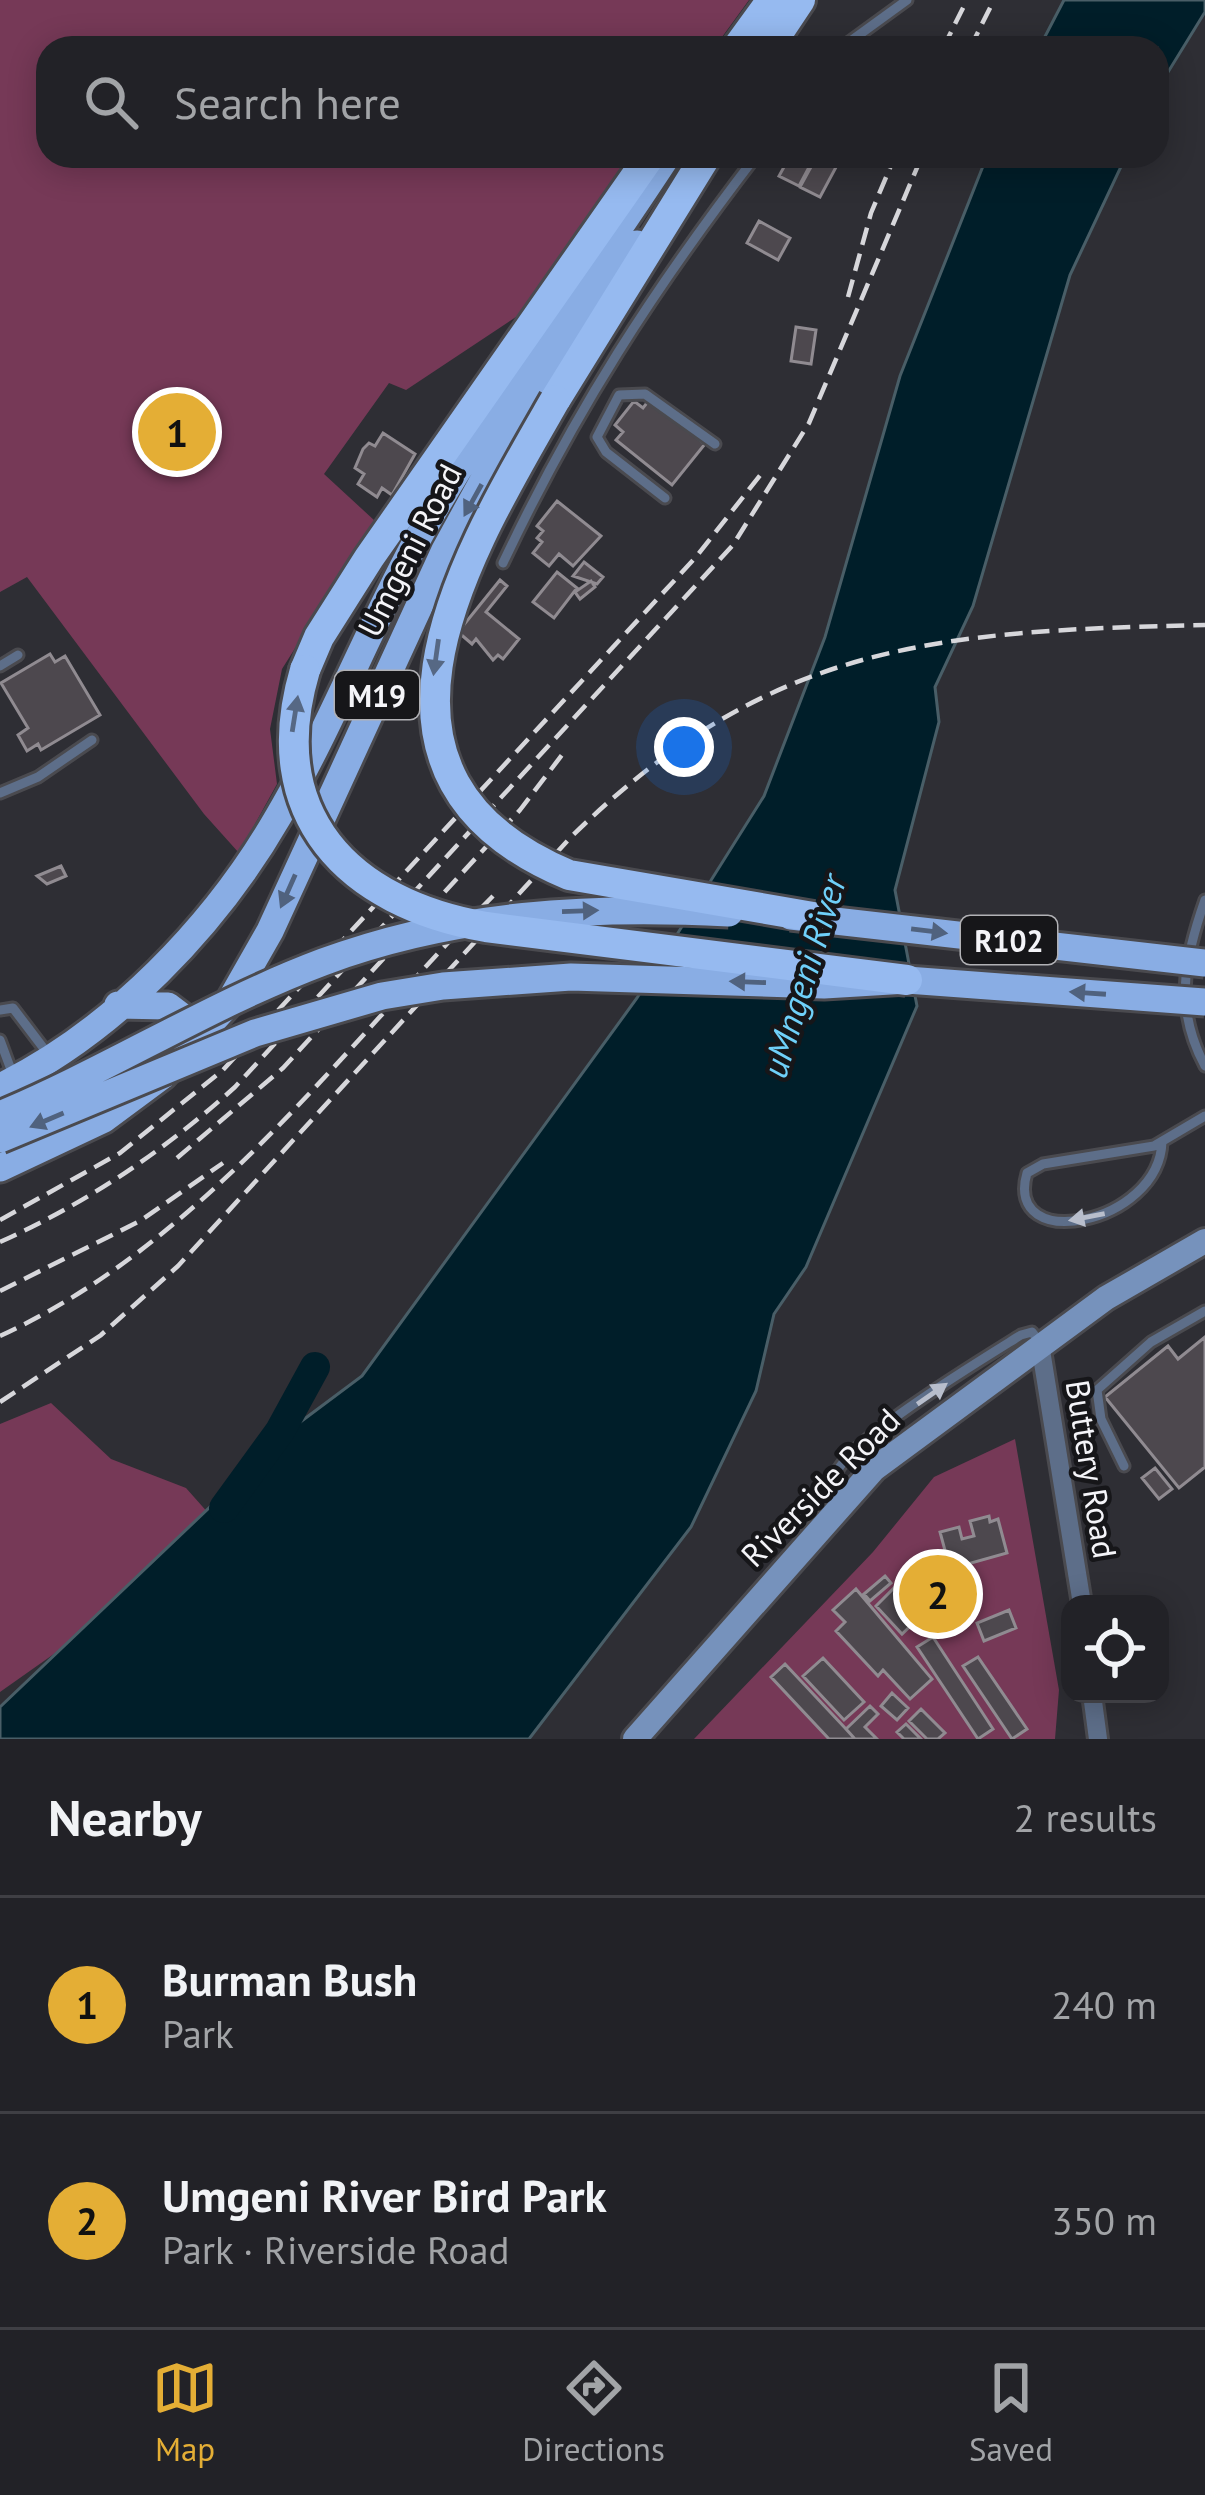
<!DOCTYPE html>
<meta charset="utf-8">
<style>
:root{--surface:#222227;--page:#2e2f33;--text:#f1f3f6;--muted:#a2a4a7;--line:#3f3f44;--accent:#e4ae35}
body{margin:0;font-family:"PT Sans",sans-serif;background:var(--page);color:var(--text)}
.controls{position:absolute;right:36px;bottom:36px;display:grid;overflow:hidden;border-radius:24px;box-shadow:0 6px 30px #0003}
.controls button{width:108px;height:108px;display:grid;place-items:center;padding:0;border:0;border-bottom:3px solid var(--line);background:var(--surface);color:var(--text);font:60px sans-serif}
.you{position:absolute;left:684px;top:747px;width:42px;height:42px;margin:-30px;border:9px solid #fff;border-radius:50%;background:#1a73e8;box-shadow:0 0 0 18px #1a73e833}
.badge{display:grid;place-items:center;width:78px;height:78px;border-radius:50%;background:var(--accent);color:#111;font-size:39px;font-weight:700}
.pin{position:absolute;translate:-50% -50%;border:6px solid #fff;box-shadow:0 3px 12px #0006}
.list{margin:0;padding:0;list-style:none}
h2{display:flex;justify-content:space-between;align-items:center;height:156px;margin:0;padding:0 48px;font-size:51px}
h2 small{font-size:39px;font-weight:400;color:var(--muted)}
.list li{display:grid;grid-template-columns:78px 1fr auto;gap:36px;align-items:center;box-sizing:border-box;height:216px;padding:0 48px;border-top:3px solid var(--line)}
.list b{display:block;font-size:45px;white-space:nowrap}
.list p{margin:0;font-size:39px;white-space:nowrap;color:var(--muted)}
.list em{font-size:39px;font-style:normal;color:var(--muted)}
.icon{flex:none;width:66px;height:66px;fill:none;stroke:currentColor;stroke-width:2;stroke-linecap:round;stroke-linejoin:round}
.map{position:relative;flex:none;width:1205px;height:1739px;overflow:hidden}
.search{position:absolute;background:var(--surface);box-shadow:0 6px 30px #0003;left:36px;right:36px;top:36px;height:132px;display:flex;align-items:center;gap:30px;box-sizing:border-box;padding:0 42px;border-radius:36px;color:var(--muted);font-size:45px}
.sheet{height:588px;background:var(--surface)}
nav{display:flex;justify-content:space-around;align-items:center;box-sizing:border-box;height:168px;border-top:3px solid var(--line);background:var(--surface);font-size:33px;color:var(--muted)}
nav a{display:grid;justify-items:center;gap:6px}
nav .on{color:var(--accent)}
.map>svg:first-child{display:block}
</style>
<div class="map">
<svg width="1205" height="1739" viewBox="0 0 1205 1739">
<rect width="100%" height="100%" fill="#2e2e34"/>
<path fill="#763957" d="M 0,0 L 749,0 L 714,48 L 48,48 L 48,156 L 636,156 L 522,313 L 406,390 L 389,383 L 324,474 L 375,521 L 282,669 L 270,729 L 277,784 L 239,853 L 204,814 L 27,577 L 0,592 Z
M 51,1403 L 111,1459 L 186,1488 L 210,1515 L 146,1589 L 0,1692 L 0,1424 Z
M 1015,1439 L 1059,1690 L 1055,1739 L 694,1739 L 873,1552 L 934,1477 Z"/>
<path fill="#001e29" stroke="#495e67" stroke-width="3" d="M 1064,0 L 1205,0 L 1205,12 L 1157,90 L 1157,48 L 1039,48 Z
M 987,156 L 1126,156 L 1070,275 L 973,606 L 935,687 L 939,722 L 895,890 L 917,1006 L 806,1267 L 774,1314 L 756,1391 L 691,1527 L 529,1739 L 0,1739 L 0,1707 L 295,1426 L 362,1376 L 637,998 L 764,796 L 825,637 L 900,376 Z"/>
<g fill="none" stroke-linecap="round" stroke-linejoin="round">
<path stroke="#001e29" stroke-width="30" d="M 224,1508 L 280,1431 L 315,1367"/>
</g>
<path fill="#4d484e" stroke="#908b91" stroke-width="3" d="M 790,156 L 815,156 L 799,186 L 779,176 Z
M 817,156 L 842,156 L 820,197 L 800,187 Z
M 759,221 L 790,238 L 778,260 L 747,243 Z
M 796,327 L 816,330 L 811,364 L 791,361 Z
M 650,399 L 705,444 L 672,485 L 616,440 L 623,432 L 615,425 L 634,401 L 643,408 Z
M 383,433 L 415,454 L 392,495 L 382,488 L 377,497 L 358,484 L 364,474 L 355,468 L 363,449 L 369,443 L 375,446 Z
M 557,501 L 601,536 L 573,566 L 559,554 L 549,566 L 533,553 L 542,542 L 537,538 L 543,531 L 537,526 Z
M 584,562 L 603,577 L 597,584 L 573,576 Z
M 557,572 L 577,588 L 554,618 L 533,602 Z
M 500,580 L 507,586 L 486,612 L 519,639 L 503,659 L 498,655 L 493,660 L 476,639 L 472,644 L 458,632 Z
M 591,581 L 595,587 L 580,599 L 575,592 Z
M 50,654 L 55,662 L 65,656 L 100,715 L 41,750 L 38,744 L 27,751 L 18,735 L 28,728 L 1,683 Z
M 61,866 L 66,876 L 47,884 L 37,876 Z
M 1205,1337 L 1205,1467 L 1179,1488 L 1105,1397 L 1168,1346 L 1178,1359 Z
M 1155,1468 L 1172,1489 L 1159,1499 L 1142,1478 Z
M 989,1516 L 990,1522 L 998,1519 L 1007,1553 L 950,1569 L 940,1532 L 959,1527 L 962,1539 L 974,1536 L 970,1521 Z
M 885,1576 L 891,1583 L 870,1601 L 864,1594 Z
M 896,1586 L 923,1614 L 902,1634 L 876,1606 Z
M 856,1589 L 932,1679 L 910,1699 L 883,1670 L 878,1676 L 836,1631 L 845,1622 L 833,1610 Z
M 1009,1610 L 1016,1628 L 984,1641 L 977,1623 Z
M 933,1637 L 993,1729 L 978,1739 L 917,1647 Z
M 978,1657 L 1027,1729 L 1012,1739 L 963,1666 Z
M 823,1658 L 864,1702 L 844,1720 L 803,1676 Z
M 785,1664 L 846,1729 L 855,1739 L 829,1739 L 771,1677 Z
M 892,1693 L 908,1708 L 897,1720 L 881,1706 Z
M 870,1706 L 878,1714 L 865,1727 L 877,1739 L 855,1739 L 846,1729 Z
M 921,1709 L 945,1733 L 938,1739 L 927,1739 L 909,1721 Z
M 906,1724 L 921,1739 L 904,1739 L 897,1732 Z"/>
<g fill="none" stroke-linecap="round" stroke-linejoin="round">
<g stroke="#4a4a4f" stroke-width="15">
<path id="service" d="M 841,48 L 907,0
M 665,498 L 606,452 L 597,437 L 619,395 L 645,394 L 715,444
M 503,563 C 575,411 653,290 756,156
M 0,666 L 18,655
M 0,793 L 38,777 L 92,740
M 1205,900 C 1184,960 1174,1008 1205,1066
M 0,1010 L 13,1008 L 48,1054
M 0,1040 L 13,1075
M 1162,1142 C 1159,1225 1003,1255 1027,1173 L 1043,1164 L 1154,1146 L 1205,1116
M 1124,1466 L 1101,1419 L 1097,1390 L 1151,1342 L 1205,1311
M 839,1501 C 836,1492 832,1483 836,1474 C 848,1440 986,1357 1021,1335 L 1032,1332 L 1039,1341"/>
</g>
<g stroke="#4a4a4f" stroke-width="24">
<path id="minor" d="M 1040,1344 L 1082,1604
M 1092,1694 L 1098,1739"/>
</g>
<g stroke="#4a4a4f" stroke-width="30">
<path id="secondary" d="M 635,1739 L 874,1469 L 1106,1298 L 1205,1241"/>
</g>
<g stroke="#4a4a4f" stroke-width="33">
<path id="primary" d="M 118,1005 L 168,1006 L 205,1034
M 0,1087 C 114,1031 215,926 278,817 C 332,725 370,624 422,531 C 495,401 586,280 667,156
M 0,1168 L 104,1119 L 162,1076 L 229,1003 L 270,931 L 445,550 L 500,450 L 637,244"/>
</g>
<g stroke="#4a4a4f" stroke-width="36">
<path id="trunk" d="M 737,48 L 772,0
M 768,48 L 800,0
M 555,400 L 706,156
M 305,670 L 319,637 L 369,558 L 650,156"/>
</g>
<use href="#service" stroke="#5d6e89" stroke-width="9"/>
<use href="#minor" stroke="#5d6e89" stroke-width="18"/>
<use href="#secondary" stroke="#7692bc" stroke-width="24"/>
<use href="#primary" stroke="#89ade4" stroke-width="27"/>
<use href="#trunk" stroke="#96baf0" stroke-width="30"/>
<path stroke="#d7d7db" stroke-width="4.5" stroke-dasharray="18 9" stroke-linecap="butt" d="M 943,48 L 967,0
M 970,48 L 994,0
M 848,297 L 871,213 L 895,156
M 177,1158 L 283,1068 L 520,810 L 565,751
M 0,1220 L 120,1153 L 223,1070 L 696,557 L 765,469
M 0,1242 C 87,1203 164,1151 235,1087 L 733,545 L 809,423 L 922,156
M 0,1291 L 140,1221 L 223,1163
M 0,1336 C 206,1241 337,1053 493,896
M 0,1402 L 101,1335 L 178,1266 L 570,838 C 770,641 939,631 1205,625"/>
<g stroke="#4a4a4f" stroke-width="33" stroke-linecap="butt">
<path id="primary-bridge" d="M 791,916 L 1205,963
M 0,1115 C 110,1069 211,1004 323,962 C 455,913 590,906 729,913
M 0,1139 L 255,1033 L 382,996 L 443,986 L 571,977 L 824,985 L 907,980 L 1205,1002"/>
</g>
<g stroke="#4a4a4f" stroke-width="36" stroke-linecap="butt">
<path id="trunk-bridge" d="M 555,400 C 467,553 329,775 569,875 L 813,917
M 305,670 C 262,815 348,903 486,927 L 907,980"/>
</g>
<use href="#primary-bridge" stroke="#89ade4" stroke-width="27"/>
<use href="#trunk-bridge" stroke="#96baf0" stroke-width="30"/>
</g>
<defs><path id="oneway-solid" d="M-6-.8H1V-3.2L6.5 0L1 3.2V.8H-6Z" transform="scale(3)"/></defs>
<g fill="#50627e">
<use href="#oneway-solid" transform="translate(473 500) rotate(119)"/>
<use href="#oneway-solid" transform="translate(288 891) rotate(114)"/>
<use href="#oneway-solid" transform="translate(580 911) rotate(-2)"/>
<use href="#oneway-solid" transform="translate(929 931) rotate(7)"/>
<use href="#oneway-solid" transform="translate(748 982) rotate(-178)"/>
<use href="#oneway-solid" transform="translate(1088 993) rotate(-176)"/>
<use href="#oneway-solid" transform="translate(47 1120) rotate(157)"/>
</g>
<g fill="#566884">
<use href="#oneway-solid" transform="translate(436 657) rotate(98)"/>
<use href="#oneway-solid" transform="translate(295 714) rotate(-81)"/>
</g>
<g fill="#b8becc">
<use href="#oneway-solid" transform="translate(1087 1217) rotate(169)"/>
<use href="#oneway-solid" transform="translate(932 1394) rotate(-35)"/>
</g>
<g text-anchor="middle" dominant-baseline="central" stroke-width="9" stroke-linejoin="round" paint-order="stroke">
<g fill="#161619" stroke="#b1b1b5" stroke-width="3">
<rect x="335" y="671" width="84" height="48" rx="9"/>
<rect x="961" y="916" width="96" height="48" rx="9"/>
</g>
<g font-size="30" font-weight="bold" fill="#f4f4f8">
<text x="377" y="695">M19</text>
<text x="1009" y="940">R102</text>
</g>
<g font-size="33" fill="#f4f4f8" stroke="#161619">
<text transform="translate(409 550) rotate(-63)">Umgeni Road</text>
<text transform="translate(1092 1469) rotate(81)">Buttery Road</text>
<text transform="translate(820 1487) rotate(-45)">Riverside Road</text>
</g>
<g font-size="36" font-style="italic" fill="#6fd0f9" stroke="#161619">
<text transform="translate(803 976) rotate(-73)">uMngeni River</text>
</g>
</g>
</svg>
<div class="controls">
<button><svg class="icon" aria-label="locate" viewBox="0 0 24 24"><circle cx="12" cy="12" r="6"/><path d="M12 2v4M12 18v4M2 12h4M18 12h4"/></svg></button>
</div>
<div class="you"></div>
<div class="pin badge" style="left:177px;top:432px">1</div>
<div class="pin badge" style="left:938px;top:1594px">2</div>
<div class="search"><svg class="icon" aria-label="search" viewBox="0 0 24 24"><circle cx="10" cy="10" r="6"/><path d="M15 15l6 6"/></svg>Search here</div>
</div>
<section class="sheet">
<h2>Nearby<small>2 results</small></h2>
<ul class="list">
<li><span class="badge">1</span><div><b>Burman Bush</b><p>Park</p></div><em>240 m</em></li>
<li><span class="badge">2</span><div><b>Umgeni River Bird Park</b><p>Park · Riverside Road</p></div><em>350 m</em></li>
</ul>
</section>
<nav>
<a class="on"><svg class="icon" aria-label="map" viewBox="0 0 24 24"><path d="M3 6l6-2 6 2 6-2v14l-6 2-6-2-6 2zM9 4v14M15 6v14"/></svg>Map</a>
<a><svg class="icon" aria-label="directions" viewBox="0 0 24 24"><path d="M12 3l9 9-9 9-9-9zM9 14v-3h6M13 9l2 2-2 2"/></svg>Directions</a>
<a><svg class="icon" aria-label="saved" viewBox="0 0 24 24"><path d="M7 4h10v16l-5-4-5 4z"/></svg>Saved</a>
</nav>
